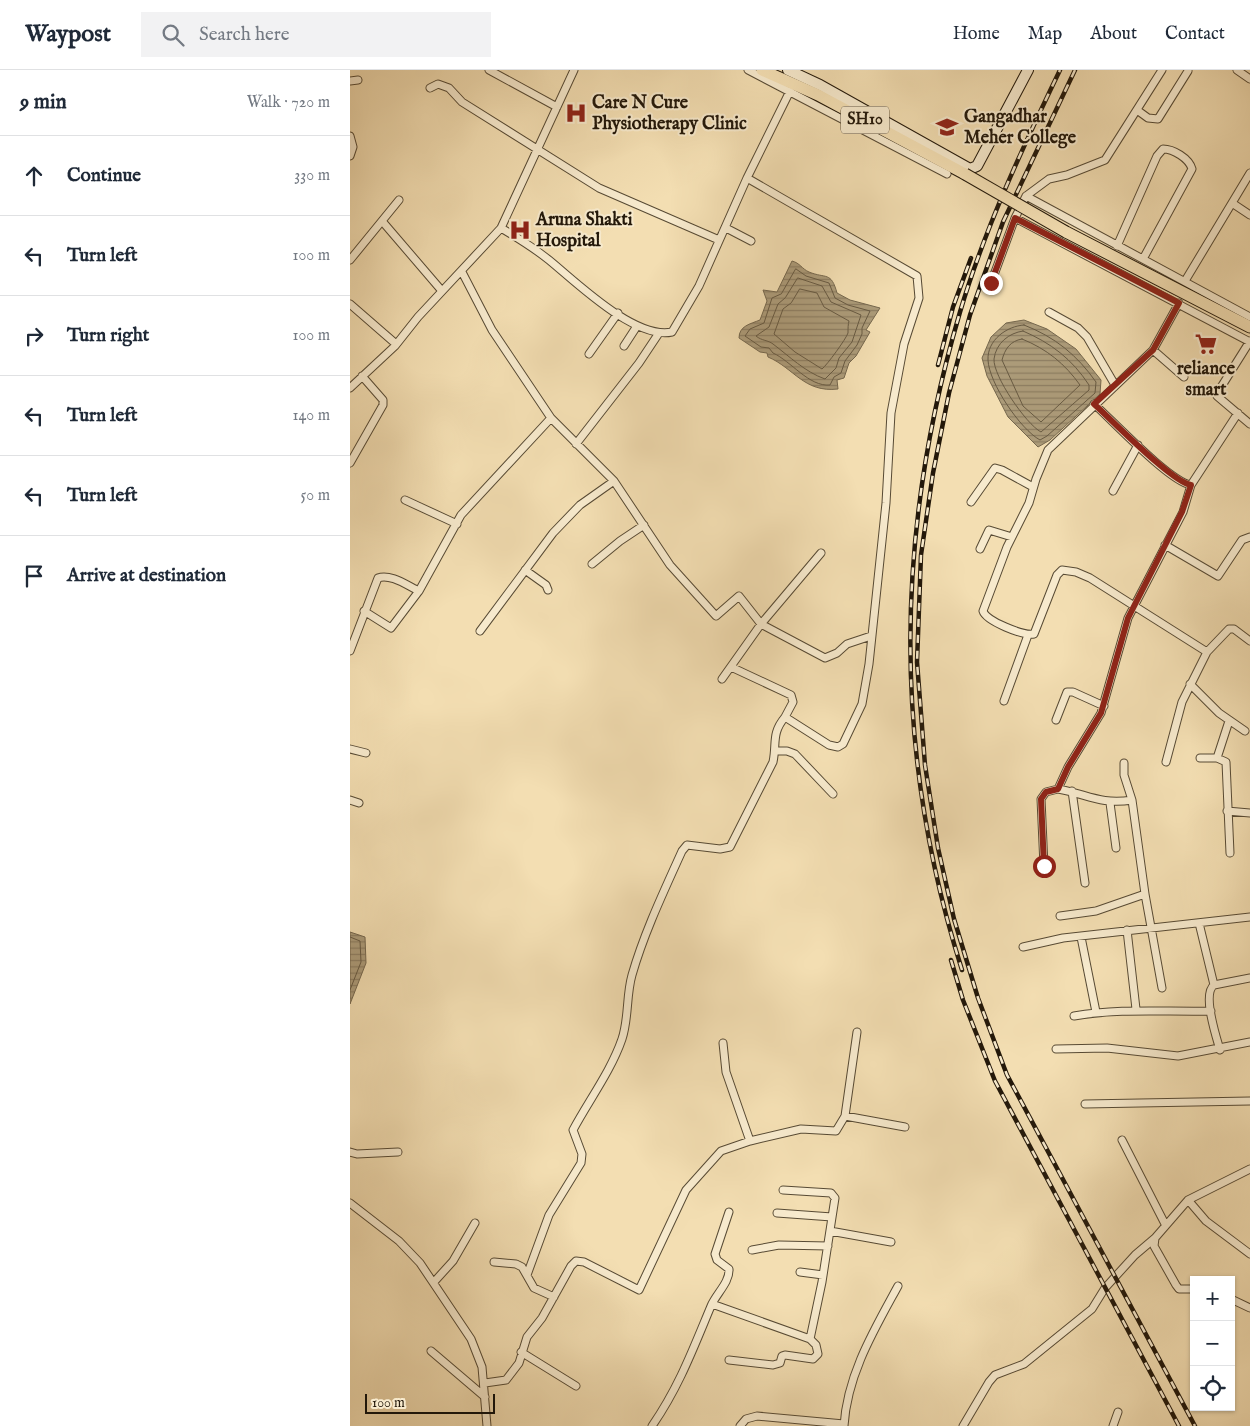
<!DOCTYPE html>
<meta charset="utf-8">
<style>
:root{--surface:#fff;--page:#f2f2f3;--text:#1f2937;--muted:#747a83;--line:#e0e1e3}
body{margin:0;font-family:"IM FELL English",serif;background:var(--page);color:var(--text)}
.controls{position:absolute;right:15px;bottom:15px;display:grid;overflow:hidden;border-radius:0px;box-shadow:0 1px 4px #0004}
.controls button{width:45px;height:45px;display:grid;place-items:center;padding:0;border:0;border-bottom:1px solid var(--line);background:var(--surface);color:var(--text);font:25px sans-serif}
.scale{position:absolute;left:15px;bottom:12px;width:130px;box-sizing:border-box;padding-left:5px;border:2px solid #23180a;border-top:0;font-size:14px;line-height:18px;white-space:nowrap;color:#23180a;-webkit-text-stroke:4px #f7eacd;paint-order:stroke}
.stop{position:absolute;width:15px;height:15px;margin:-11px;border:4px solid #8f2418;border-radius:50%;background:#fff}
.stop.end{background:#8f2418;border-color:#fff;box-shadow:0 1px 5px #0008}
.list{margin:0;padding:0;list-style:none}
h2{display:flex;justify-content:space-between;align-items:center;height:65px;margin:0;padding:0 20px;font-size:21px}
h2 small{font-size:16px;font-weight:400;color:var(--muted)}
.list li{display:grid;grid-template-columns:32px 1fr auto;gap:15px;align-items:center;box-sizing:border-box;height:80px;padding:0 20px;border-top:1px solid var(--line)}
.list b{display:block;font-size:19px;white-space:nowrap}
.list em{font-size:16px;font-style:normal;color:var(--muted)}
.icon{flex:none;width:28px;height:28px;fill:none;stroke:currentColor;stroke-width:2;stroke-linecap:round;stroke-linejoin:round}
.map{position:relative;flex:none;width:900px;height:1356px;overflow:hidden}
header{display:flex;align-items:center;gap:30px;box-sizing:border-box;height:70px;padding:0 25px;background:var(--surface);border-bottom:1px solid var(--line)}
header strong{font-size:24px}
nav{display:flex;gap:28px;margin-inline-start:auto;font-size:18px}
.search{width:350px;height:45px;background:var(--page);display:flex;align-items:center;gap:12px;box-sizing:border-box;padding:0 18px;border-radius:0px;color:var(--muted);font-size:19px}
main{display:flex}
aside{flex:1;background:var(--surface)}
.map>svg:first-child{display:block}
</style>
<header>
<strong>Waypost</strong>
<div class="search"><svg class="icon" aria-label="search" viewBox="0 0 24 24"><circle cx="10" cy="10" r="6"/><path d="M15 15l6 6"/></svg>Search here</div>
<nav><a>Home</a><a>Map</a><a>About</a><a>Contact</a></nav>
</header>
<main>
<aside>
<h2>9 min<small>Walk · 720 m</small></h2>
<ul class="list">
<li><svg class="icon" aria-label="ahead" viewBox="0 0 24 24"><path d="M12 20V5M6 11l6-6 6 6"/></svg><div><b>Continue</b></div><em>330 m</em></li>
<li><svg class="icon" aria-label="left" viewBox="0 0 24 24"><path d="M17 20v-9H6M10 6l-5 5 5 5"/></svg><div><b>Turn left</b></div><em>100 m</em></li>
<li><svg class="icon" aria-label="right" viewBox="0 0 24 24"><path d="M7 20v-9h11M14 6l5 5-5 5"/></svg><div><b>Turn right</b></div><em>100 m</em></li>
<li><svg class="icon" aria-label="left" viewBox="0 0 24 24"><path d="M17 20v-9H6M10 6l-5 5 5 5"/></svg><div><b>Turn left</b></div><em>140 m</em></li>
<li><svg class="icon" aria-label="left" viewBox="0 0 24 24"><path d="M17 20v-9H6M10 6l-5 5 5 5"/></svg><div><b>Turn left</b></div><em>50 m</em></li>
<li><svg class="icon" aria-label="arrive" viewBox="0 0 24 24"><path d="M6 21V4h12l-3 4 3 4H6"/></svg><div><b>Arrive at destination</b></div></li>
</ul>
</aside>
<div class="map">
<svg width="900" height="1356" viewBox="0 0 900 1356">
<defs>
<pattern id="water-rules" width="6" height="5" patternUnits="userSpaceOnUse" patternTransform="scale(1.25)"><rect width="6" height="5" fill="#ac9b79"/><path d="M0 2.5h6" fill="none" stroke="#8c7d61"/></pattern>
</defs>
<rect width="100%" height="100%" fill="#f3deb2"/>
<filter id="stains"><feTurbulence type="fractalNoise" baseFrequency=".004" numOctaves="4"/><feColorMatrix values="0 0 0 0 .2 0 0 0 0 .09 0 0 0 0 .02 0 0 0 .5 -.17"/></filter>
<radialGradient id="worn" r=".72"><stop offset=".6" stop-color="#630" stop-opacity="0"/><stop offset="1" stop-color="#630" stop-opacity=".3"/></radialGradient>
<path fill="url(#water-rules)" stroke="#75674d" d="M 442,191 C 450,193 452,199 459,202 C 476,209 481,201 487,223 L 500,230 L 530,238 L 516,260 L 520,262 L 506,286 L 499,293 L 494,308 L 487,310 L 488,319 C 454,323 444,298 418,287 L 417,283 L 410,282 L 389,268 C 389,256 400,254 410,250 L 417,231 L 413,220 L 427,222 Z
M 674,250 L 697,259 L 726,279 L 751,310 L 750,324 L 700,370 L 688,377 L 658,347 L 637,306 L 632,288 L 641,267 L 656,253 Z
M 0,862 L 15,867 L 16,893 L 0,934 Z"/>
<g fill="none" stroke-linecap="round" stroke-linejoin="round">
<path stroke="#685a42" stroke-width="1" d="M 446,199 L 456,206 L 479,213 L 485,228 L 498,235 L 520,241 L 512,258 L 512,264 L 507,275 L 495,291 L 491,303 L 484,307 L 480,315 C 459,317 441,291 423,283 L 419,278 L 411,277 L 395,266 L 400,259 L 414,253 L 422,228 L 431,224 Z
M 448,208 L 472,216 L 481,232 L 511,245 L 502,272 L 489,288 L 486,298 L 475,309 C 455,302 439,286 423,274 C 418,270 412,271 406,266 L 419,257 L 428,234 L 435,228 Z
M 450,219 L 467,223 L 474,237 L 499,251 C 498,254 498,259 498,263 C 496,269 477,295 472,299 L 445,282 L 424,264 L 433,239 L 441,233 Z
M 674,255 C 705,267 727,285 746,312 L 745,323 L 697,366 L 690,370 C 670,359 639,313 638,290 C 637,270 657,256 674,255 Z
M 673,261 C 701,273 722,289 739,315 L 739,320 L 691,362 C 676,354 643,306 644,289 C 646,273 659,263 673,261 Z
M 672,269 C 697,279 715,294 730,315 L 691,352 L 673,336 L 652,290 C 655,279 660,271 672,269 Z
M 0,867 L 10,871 L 11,892 L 0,920"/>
<g stroke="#574a34" stroke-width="9">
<path id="street" d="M 139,0 L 207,37
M 398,0 L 597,104
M 887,0 L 900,9
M 0,11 L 8,10
M 80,18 L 88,14 L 99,18 L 112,32 L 249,118 L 369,170
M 787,40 L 798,48 L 808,49 L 838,1
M 0,66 L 3,77 L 0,86
M 676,126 L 699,109 L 717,105 L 755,90 L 812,0
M 882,133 L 900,145
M 32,151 L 92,221
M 151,158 C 168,168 184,178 199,190 C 226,212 285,270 322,262 L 349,216 L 397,108 L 440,21
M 376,158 L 401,171
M 767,176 L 807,86 L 813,79 C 823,79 839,88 842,99 L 793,189
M 0,190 L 49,130
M 112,202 L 142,260 L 201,348 L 264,411 L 320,495 L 366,546 L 389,526 L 411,554 L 475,588 L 487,583 L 497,574 L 521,566
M 835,211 L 900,103
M 641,213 L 665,148
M 0,234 L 46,274
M 699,242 L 728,258 L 737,267 L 765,315
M 900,247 L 676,126 L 665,148 L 900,272
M 900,271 L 868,322 L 867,326 L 900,354
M 274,276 L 287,256
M 803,280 L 834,307
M 239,284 L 268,243
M 0,318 L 45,276 L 68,247 L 151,158 L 224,0
M 744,334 C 763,351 820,412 841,415 L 888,343
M 226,374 L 289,293 L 309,263
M 0,393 L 33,335 L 33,330 L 12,306
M 763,421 L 788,375
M 55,430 L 107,454
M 621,432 L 645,398 L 652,400 L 683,417
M 815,475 L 868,506 L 892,470 L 900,467
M 630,479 L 639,460 L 662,467
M 242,494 L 270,471 L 294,455
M 175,500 L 196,515 L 198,520
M 14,541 L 41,558 L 69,521 L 111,445 L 201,348
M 130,561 L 203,463 L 230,435 L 264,411
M 0,581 L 28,508 C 40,503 58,516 69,521
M 857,582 L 879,559 L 884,559 L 900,571
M 381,597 L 441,625 L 443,632 L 435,647
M 372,609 L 411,554 L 471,483
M 840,614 L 869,643 L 895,661
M 654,631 L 678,565
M 706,650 L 717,622 L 723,622 L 754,636
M 0,679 L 16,683
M 425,681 L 437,681 L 445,684 L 483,724
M 850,688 L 867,688 L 876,692 L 880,783
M 867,688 L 879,651
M 816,692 L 832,632 L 857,582 L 740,508 L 726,502 L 712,500 L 707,505 L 684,564 C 673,566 636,551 633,541 L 657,477 L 679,433 L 686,409 L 698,380 L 803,280 L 829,233
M 774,693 L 774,705 L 782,730
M 708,719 C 737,724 750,735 782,730 L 795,824 L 812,918
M 722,721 L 735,813
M 0,730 L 9,733
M 760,733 L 766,778
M 877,741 L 900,743
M 694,796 L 691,729 L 696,722 L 708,719 L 718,697 L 751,643 L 778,548 L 833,442 L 841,415
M 710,846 L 746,841 L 795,824
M 849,853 L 864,915
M 777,860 L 786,939
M 731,867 L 746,942
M 673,877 L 713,868 L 900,847
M 724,946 C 770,938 814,942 861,941
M 373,973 L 376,1002 L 400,1071
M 706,979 L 757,978 L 828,986 L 900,972
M 870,980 C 866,966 852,924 864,915 L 900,908
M 735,1034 L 900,1031
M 495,1046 L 507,962
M 772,1070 L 815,1154
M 0,1082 L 7,1084 L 48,1082
M 838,1130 L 856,1151 L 900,1184
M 0,1133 L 49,1171 L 70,1193 L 121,1269 L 132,1297 L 137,1356
M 427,1143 L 482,1147
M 480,1161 L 541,1172
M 402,1180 L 429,1175 L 478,1176
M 144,1192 L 166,1194 L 172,1197 L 184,1218 L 204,1227
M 450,1202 L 473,1205
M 177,1205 L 199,1145 L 231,1093 L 232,1084 L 223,1060 C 239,1030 261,1001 272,969 C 279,948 276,926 282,905 C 294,863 314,821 332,781 L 337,775 L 370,779 L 380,777 L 423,692 C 427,673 421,664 435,647 L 479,675 L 488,677 L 493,674 L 512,634 L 519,594 L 536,433 L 541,343 L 554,274 L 569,228 L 567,206 L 397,108
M 84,1212 L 103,1191 L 125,1153
M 844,1219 L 829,1219 L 826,1215 L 804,1176 L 805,1168 L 838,1130 L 900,1099
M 881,1229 L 900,1238
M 362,1234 L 460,1269 L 472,1212 L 485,1128 L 481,1123 L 433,1120
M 81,1281 L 135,1327
M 171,1282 L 226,1316
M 379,1290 L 423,1295 L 430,1293 L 432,1286 L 435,1285 L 463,1289 L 468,1284 L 466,1275 L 460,1269
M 135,1313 L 156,1310 L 169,1293 L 177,1267 L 192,1248 L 221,1196 L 226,1191 L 234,1192 L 289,1220 L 336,1120 L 371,1081 L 400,1071 L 451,1059 L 486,1061 L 495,1046 L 555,1057
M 302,1356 C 329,1317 343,1279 361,1236 C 366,1224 380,1212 379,1199 L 367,1190 L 365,1184 L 379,1142
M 390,1356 L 396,1349 L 407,1346 L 494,1354
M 494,1356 C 497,1305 524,1260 548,1216
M 613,1356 L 639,1312 L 645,1305 L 674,1294 L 742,1239 L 755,1218 L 785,1185 L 805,1168
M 763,1356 L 768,1342"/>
</g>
<g stroke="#23180a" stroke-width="12">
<path id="secondary" d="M 438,0 L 470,15 L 620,99 L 627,96 L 678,0"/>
</g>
<g stroke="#23180a" stroke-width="13">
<path id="primary" d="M 412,0 L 468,25 L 615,104
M 716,162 L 900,257"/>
</g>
<use href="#street" stroke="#f7eacd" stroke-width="7"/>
<use href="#secondary" stroke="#f7eacd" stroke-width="10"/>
<use href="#primary" stroke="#f3deb2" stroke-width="11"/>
<g stroke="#23180a" stroke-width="4.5">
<path id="rail" d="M 725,0 L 653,152 L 620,245 L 599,323 L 583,403 L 571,485 L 567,592 L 575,695 L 588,778 L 604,849 L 628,928 L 657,1005 L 845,1356
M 588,295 L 603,237 L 621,188
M 601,890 L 613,930 L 645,1011 L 829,1356
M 612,900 C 542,679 545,463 610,242 C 635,158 672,79 710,0"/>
</g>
<use href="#rail" stroke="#f7eacd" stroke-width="2.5" stroke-dasharray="8" stroke-linecap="butt"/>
<g stroke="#23180a" stroke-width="13" stroke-linecap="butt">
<path id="primary-bridge" d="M 615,104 L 716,162"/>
</g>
<use href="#primary-bridge" stroke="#f3deb2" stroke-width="11"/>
</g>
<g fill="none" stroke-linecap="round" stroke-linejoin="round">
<path stroke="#8f2418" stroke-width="6" d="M 641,213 L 665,148 L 829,233 L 803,280 L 744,334 C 762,350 822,412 841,415 L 832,442 L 778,548 L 751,643 L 718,697 L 708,719 L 696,722 L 691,729 L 694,796"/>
</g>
<defs>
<g id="hospital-bare" transform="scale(1.725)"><path d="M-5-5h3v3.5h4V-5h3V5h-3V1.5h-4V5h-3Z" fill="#8f2418" stroke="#f7eacd" stroke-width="2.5" paint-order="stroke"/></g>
<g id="university-bare" transform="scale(1.725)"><path d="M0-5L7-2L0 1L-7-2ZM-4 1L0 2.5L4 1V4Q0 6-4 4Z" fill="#8f2418" stroke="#f7eacd" stroke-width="2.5" paint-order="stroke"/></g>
<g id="supermarket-bare" transform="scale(1.725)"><path d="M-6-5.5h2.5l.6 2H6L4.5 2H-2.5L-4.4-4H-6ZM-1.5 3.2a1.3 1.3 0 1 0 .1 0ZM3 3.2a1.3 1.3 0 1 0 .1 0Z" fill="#8f2418" stroke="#f7eacd" stroke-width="2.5" paint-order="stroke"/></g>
</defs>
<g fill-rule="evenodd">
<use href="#hospital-bare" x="226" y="43"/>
<use href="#university-bare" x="597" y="57"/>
<use href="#hospital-bare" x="170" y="160"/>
<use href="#supermarket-bare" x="856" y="274"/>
</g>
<g text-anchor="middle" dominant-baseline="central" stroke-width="4" stroke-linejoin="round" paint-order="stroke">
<rect fill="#f7eacd" stroke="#635744" stroke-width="1" x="491" y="36.5" width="48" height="27" rx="4"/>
<g font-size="16" font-weight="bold" fill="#23180a">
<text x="515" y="50">SH10</text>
</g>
<g font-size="18" font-weight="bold" fill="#23180a" stroke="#f7eacd" text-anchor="start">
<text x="242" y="33">Care N Cure<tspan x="242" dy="21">Physiotherapy Clinic</tspan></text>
<text x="614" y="47">Gangadhar<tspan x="614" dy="21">Meher College</tspan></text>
<text x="186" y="150">Aruna Shakti<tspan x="186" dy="21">Hospital</tspan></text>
<text x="856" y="299" text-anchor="middle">reliance<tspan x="856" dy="21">smart</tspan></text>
</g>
</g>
<rect width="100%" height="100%" filter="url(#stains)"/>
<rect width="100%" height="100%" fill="url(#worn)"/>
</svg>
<div class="controls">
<button>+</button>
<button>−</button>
<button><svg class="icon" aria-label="locate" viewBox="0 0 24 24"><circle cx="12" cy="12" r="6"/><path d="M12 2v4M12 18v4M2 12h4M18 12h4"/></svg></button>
</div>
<div class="scale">100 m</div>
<div class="stop" style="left:694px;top:796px"></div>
<div class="stop end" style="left:641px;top:213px"></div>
</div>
</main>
